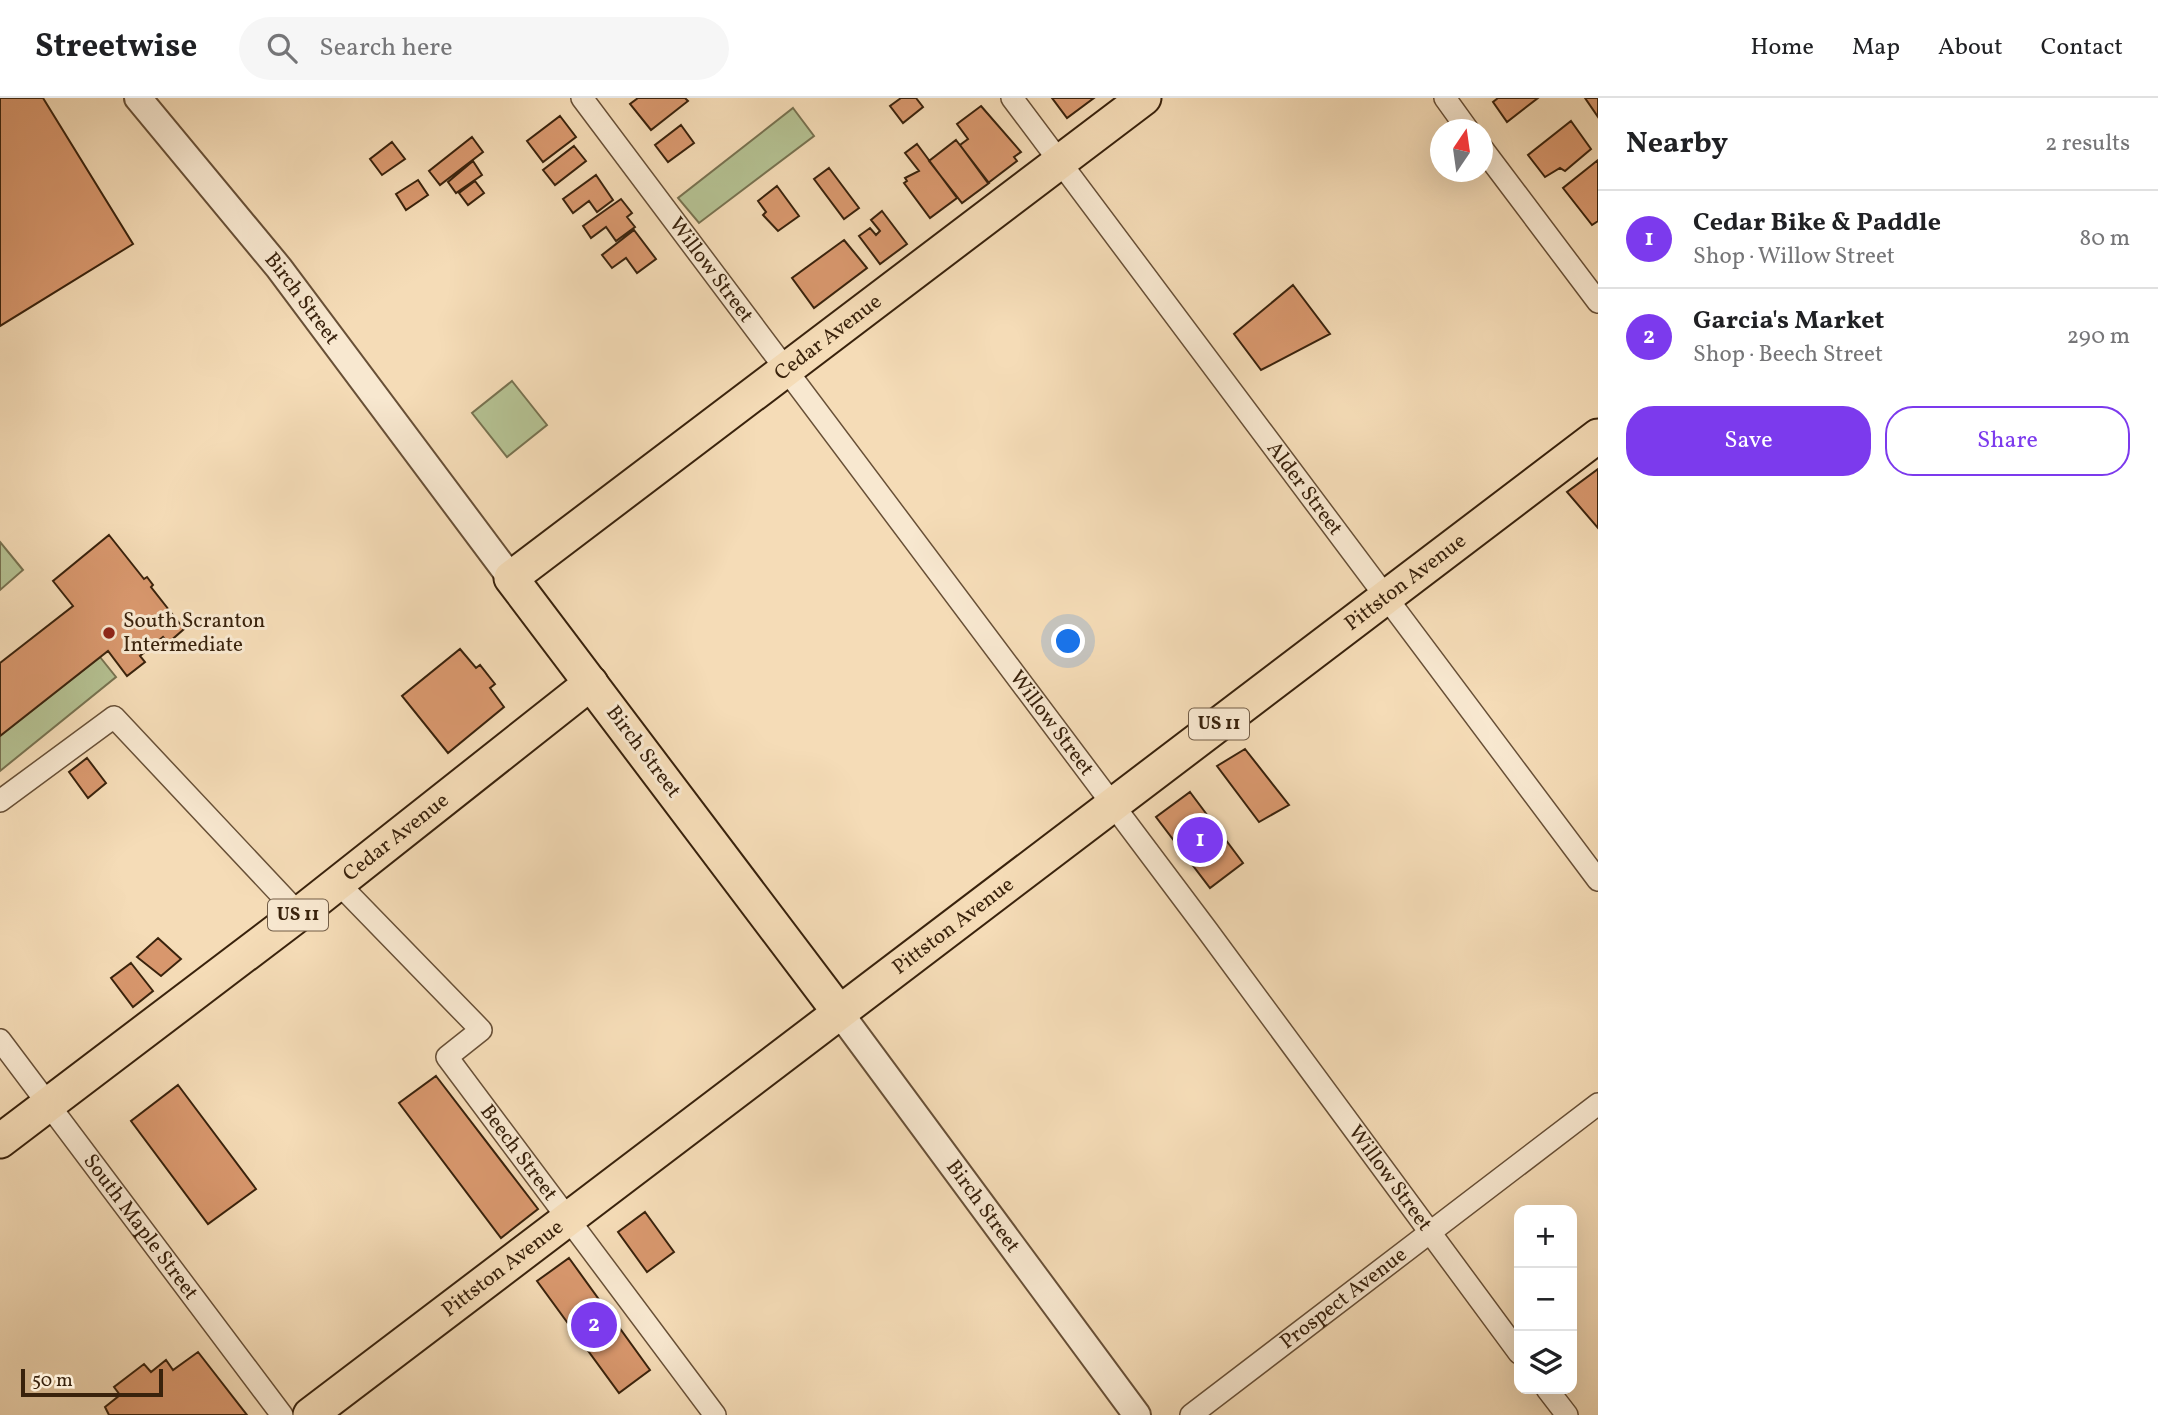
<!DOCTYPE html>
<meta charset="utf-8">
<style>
:root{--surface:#fff;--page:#f6f6f6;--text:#202124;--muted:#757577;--line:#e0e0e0;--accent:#7c3aed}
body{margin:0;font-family:Vollkorn,serif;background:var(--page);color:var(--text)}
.controls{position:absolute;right:21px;bottom:21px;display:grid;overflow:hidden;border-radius:14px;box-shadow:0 7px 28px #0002}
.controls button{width:63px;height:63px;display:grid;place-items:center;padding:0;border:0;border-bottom:2px solid var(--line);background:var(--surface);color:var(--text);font:35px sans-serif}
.compass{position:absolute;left:1430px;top:21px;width:63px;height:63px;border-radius:50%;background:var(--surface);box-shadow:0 7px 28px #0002;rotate:13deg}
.scale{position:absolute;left:21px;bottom:18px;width:142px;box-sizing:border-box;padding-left:7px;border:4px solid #39220c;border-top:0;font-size:19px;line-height:24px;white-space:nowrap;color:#39220c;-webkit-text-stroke:5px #f8e8d0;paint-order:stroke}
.you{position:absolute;left:1069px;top:544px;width:24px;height:24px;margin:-18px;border:5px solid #fff;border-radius:50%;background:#1a73e8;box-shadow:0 0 0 10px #1a73e833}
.badge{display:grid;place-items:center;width:46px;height:46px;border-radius:50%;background:var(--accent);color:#fff;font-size:23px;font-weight:700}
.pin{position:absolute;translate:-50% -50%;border:4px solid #fff;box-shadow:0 2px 7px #0006}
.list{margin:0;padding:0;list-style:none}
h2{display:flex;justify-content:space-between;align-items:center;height:91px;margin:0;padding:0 28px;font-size:30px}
h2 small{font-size:23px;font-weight:400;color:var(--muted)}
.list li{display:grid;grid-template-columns:46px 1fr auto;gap:21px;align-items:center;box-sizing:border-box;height:98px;padding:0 28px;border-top:2px solid var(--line)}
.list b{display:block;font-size:26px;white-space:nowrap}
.list p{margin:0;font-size:23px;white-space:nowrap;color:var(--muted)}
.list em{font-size:23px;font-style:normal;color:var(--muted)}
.actions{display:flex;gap:14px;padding:21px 28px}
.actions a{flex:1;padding:16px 0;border:2px solid var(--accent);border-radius:28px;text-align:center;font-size:24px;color:var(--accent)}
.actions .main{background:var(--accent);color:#fff}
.icon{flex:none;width:38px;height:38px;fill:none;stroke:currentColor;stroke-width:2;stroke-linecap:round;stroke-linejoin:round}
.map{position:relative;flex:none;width:1598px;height:1317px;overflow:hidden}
header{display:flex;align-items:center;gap:42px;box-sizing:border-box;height:98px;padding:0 35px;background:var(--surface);border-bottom:2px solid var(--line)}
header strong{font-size:33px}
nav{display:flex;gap:38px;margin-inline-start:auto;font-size:24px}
.search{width:490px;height:63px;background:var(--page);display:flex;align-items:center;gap:18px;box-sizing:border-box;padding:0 24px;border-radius:38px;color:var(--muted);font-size:26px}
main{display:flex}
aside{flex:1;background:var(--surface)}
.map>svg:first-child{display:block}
</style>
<header>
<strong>Streetwise</strong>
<div class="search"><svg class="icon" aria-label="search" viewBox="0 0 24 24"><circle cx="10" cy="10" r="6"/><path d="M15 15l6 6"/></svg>Search here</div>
<nav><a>Home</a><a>Map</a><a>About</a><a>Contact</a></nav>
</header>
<main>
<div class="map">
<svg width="1598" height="1317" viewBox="0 0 1598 1317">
<rect width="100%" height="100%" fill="#f5dcb7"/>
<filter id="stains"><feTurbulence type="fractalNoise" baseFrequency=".00286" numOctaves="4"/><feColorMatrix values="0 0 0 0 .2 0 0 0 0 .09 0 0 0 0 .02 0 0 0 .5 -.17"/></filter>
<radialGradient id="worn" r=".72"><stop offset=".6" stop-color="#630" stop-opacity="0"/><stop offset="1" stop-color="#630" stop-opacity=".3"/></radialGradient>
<path fill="#b5c293" stroke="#777250" stroke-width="2" d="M 793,10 L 814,38 L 699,125 L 678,100 Z
M 512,283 L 547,327 L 507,359 L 472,315 Z
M 0,444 L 23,472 L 0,492 Z
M 100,559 L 116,579 L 0,673 L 0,638 Z"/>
<path fill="#d9986e" stroke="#39220c" stroke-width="2" d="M 0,0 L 43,0 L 133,146 L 0,228 Z
M 638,0 L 685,0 L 688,3 L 651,32 L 630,6 Z
M 901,0 L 916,0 L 923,9 L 903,25 L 890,8 Z
M 1052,0 L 1094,0 L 1067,20 Z
M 1498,0 L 1538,0 L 1507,24 L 1493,4 Z
M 1585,0 L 1598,0 L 1598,19 Z
M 981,8 L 1021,54 L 1014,59 L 1017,63 L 988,85 L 960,47 L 968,41 L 957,26 Z
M 560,18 L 576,39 L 543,64 L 527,43 Z
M 1571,23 L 1591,51 L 1565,73 L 1560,70 L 1545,79 L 1528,57 Z
M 681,27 L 694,45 L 668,64 L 655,47 Z
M 472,39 L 483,54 L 440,87 L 429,73 Z
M 956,42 L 989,85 L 962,105 L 929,63 Z
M 392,44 L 405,61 L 382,77 L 370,61 Z
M 917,46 L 957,100 L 930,120 L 904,85 L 907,83 L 905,80 L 919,73 L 905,55 Z
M 574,48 L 586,63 L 555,87 L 543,72 Z
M 1598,62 L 1598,123 L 1592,127 L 1563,90 Z
M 473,63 L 482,77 L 456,95 L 448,84 Z
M 829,70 L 859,110 L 844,121 L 814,81 Z
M 596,77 L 613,102 L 597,114 L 589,103 L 573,115 L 563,101 Z
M 418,82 L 428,97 L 406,112 L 396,96 Z
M 475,83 L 484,95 L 468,107 L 459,95 Z
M 777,88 L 799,118 L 778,133 L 763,117 L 766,114 L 758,103 Z
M 621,101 L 632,115 L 627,119 L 635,129 L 616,143 L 606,129 L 591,140 L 583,128 Z
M 882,113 L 907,146 L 880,166 L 859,138 L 870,130 L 876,137 L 880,133 L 871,122 Z
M 634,132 L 656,161 L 637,175 L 626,160 L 612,170 L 602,157 Z
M 844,142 L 867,170 L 814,210 L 792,180 Z
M 1293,187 L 1330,236 L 1261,272 L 1234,236 Z
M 1598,371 L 1598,430 L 1567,394 Z
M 109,437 L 144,481 L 147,479 L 153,487 L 151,489 L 184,531 L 168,545 L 163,539 L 140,558 L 145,564 L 127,578 L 108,553 L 0,638 L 0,565 L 73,508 L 53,483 Z
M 460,551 L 476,570 L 480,567 L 495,586 L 490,590 L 504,609 L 448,655 L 402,598 Z
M 1245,651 L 1289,707 L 1259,724 L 1217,668 Z
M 87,660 L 106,685 L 88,700 L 69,674 Z
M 1190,694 L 1243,765 L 1210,790 L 1156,719 Z
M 158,840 L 181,861 L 161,878 L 137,859 Z
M 131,865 L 153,893 L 133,909 L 111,880 Z
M 436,978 L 538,1111 L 501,1140 L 399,1005 Z
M 178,987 L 256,1091 L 208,1126 L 131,1023 Z
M 645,1114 L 674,1154 L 647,1174 L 618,1134 Z
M 569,1160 L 650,1272 L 619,1295 L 537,1183 Z
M 198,1254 L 247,1317 L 109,1317 L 105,1309 L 120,1297 L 114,1289 L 144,1266 L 151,1274 L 166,1262 L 173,1272 Z"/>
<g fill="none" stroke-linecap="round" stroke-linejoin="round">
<g stroke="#685037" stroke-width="24">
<g id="minor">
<path id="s1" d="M 582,0 L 1207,832 L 1519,1255"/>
<path id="s2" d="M 1012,0 L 1598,782"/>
<path d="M 1445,0 L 1468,32"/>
<path d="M 1482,50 L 1598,204"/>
<path d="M 0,703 L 114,619 L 299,816"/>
<path id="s3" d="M 338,785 L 481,932 L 447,959 L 715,1317"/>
<path id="s4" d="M 0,942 L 282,1317"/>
<path d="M 1547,1291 L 1567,1317"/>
<path id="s5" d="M 1191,1317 L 1598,1006"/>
</g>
</g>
<g stroke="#685037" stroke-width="30">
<g id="tertiary">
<path id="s6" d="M 138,0 L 279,170 L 511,480"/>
<path id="s7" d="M 839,914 L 1137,1317"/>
</g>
</g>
<g stroke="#39220c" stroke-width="37">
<g id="primary">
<path id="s8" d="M 839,914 L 511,480 L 1144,0"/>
<path id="s9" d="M 0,1043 L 299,816 L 591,585"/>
<path id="s10" d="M 310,1317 L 1598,338"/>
</g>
</g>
<use href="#minor" stroke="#f8e8d0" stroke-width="21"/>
<use href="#tertiary" stroke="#f8e8d0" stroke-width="26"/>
<use href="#primary" stroke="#f5dcb7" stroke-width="33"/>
</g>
<circle fill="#8f2418" stroke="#f8e8d0" stroke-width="2.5" cx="109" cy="535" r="7"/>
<g text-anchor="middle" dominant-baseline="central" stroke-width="6" stroke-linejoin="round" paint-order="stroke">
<g fill="#f8e8d0" stroke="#725d47" stroke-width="2">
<rect x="1189" y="610.5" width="60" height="31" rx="5"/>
<rect x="268" y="801.5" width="60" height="31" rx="5"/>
</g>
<g font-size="19" font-weight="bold" fill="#39220c">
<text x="1219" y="626">US 11</text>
<text x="298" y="817">US 11</text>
</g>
<g font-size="21" fill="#39220c" stroke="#f8e8d0">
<text stroke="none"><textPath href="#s1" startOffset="215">Willow Street</textPath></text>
<text stroke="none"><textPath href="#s6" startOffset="259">Birch Street</textPath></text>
<text stroke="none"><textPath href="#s8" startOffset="942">Cedar Avenue</textPath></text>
<text stroke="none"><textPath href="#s2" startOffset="488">Alder Street</textPath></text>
<text stroke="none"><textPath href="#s10" startOffset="1376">Pittston Avenue</textPath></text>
<text stroke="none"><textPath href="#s1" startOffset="782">Willow Street</textPath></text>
<text transform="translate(643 654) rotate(53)">Birch Street</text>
<text stroke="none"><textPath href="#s9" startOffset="499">Cedar Avenue</textPath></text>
<text stroke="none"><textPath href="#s10" startOffset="808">Pittston Avenue</textPath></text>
<text stroke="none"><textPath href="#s3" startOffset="368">Beech Street</textPath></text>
<text stroke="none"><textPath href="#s1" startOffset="1349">Willow Street</textPath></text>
<text stroke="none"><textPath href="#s7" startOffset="242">Birch Street</textPath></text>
<text stroke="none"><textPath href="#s4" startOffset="234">South Maple Street</textPath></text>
<text stroke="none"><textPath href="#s10" startOffset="242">Pittston Avenue</textPath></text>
<text stroke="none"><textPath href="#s5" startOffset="192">Prospect Avenue</textPath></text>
</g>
<g font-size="21" fill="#39220c" stroke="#f8e8d0" text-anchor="start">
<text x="123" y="523">South Scranton<tspan x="123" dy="24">Intermediate</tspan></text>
</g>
</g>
<rect width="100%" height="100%" filter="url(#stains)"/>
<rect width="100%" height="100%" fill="url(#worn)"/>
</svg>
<div class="controls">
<button>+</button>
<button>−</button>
<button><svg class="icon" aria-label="layers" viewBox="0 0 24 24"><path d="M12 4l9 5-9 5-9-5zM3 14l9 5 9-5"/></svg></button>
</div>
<svg class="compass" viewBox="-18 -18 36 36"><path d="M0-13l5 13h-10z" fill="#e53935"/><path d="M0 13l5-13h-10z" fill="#757577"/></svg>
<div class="scale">50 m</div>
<div class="you"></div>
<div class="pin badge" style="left:1200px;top:742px">1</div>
<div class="pin badge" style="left:594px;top:1227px">2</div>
</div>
<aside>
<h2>Nearby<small>2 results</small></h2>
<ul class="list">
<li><span class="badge">1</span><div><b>Cedar Bike &amp; Paddle</b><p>Shop · Willow Street</p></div><em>80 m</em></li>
<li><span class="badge">2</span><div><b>Garcia's Market</b><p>Shop · Beech Street</p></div><em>290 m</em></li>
</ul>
<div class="actions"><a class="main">Save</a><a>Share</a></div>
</aside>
</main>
